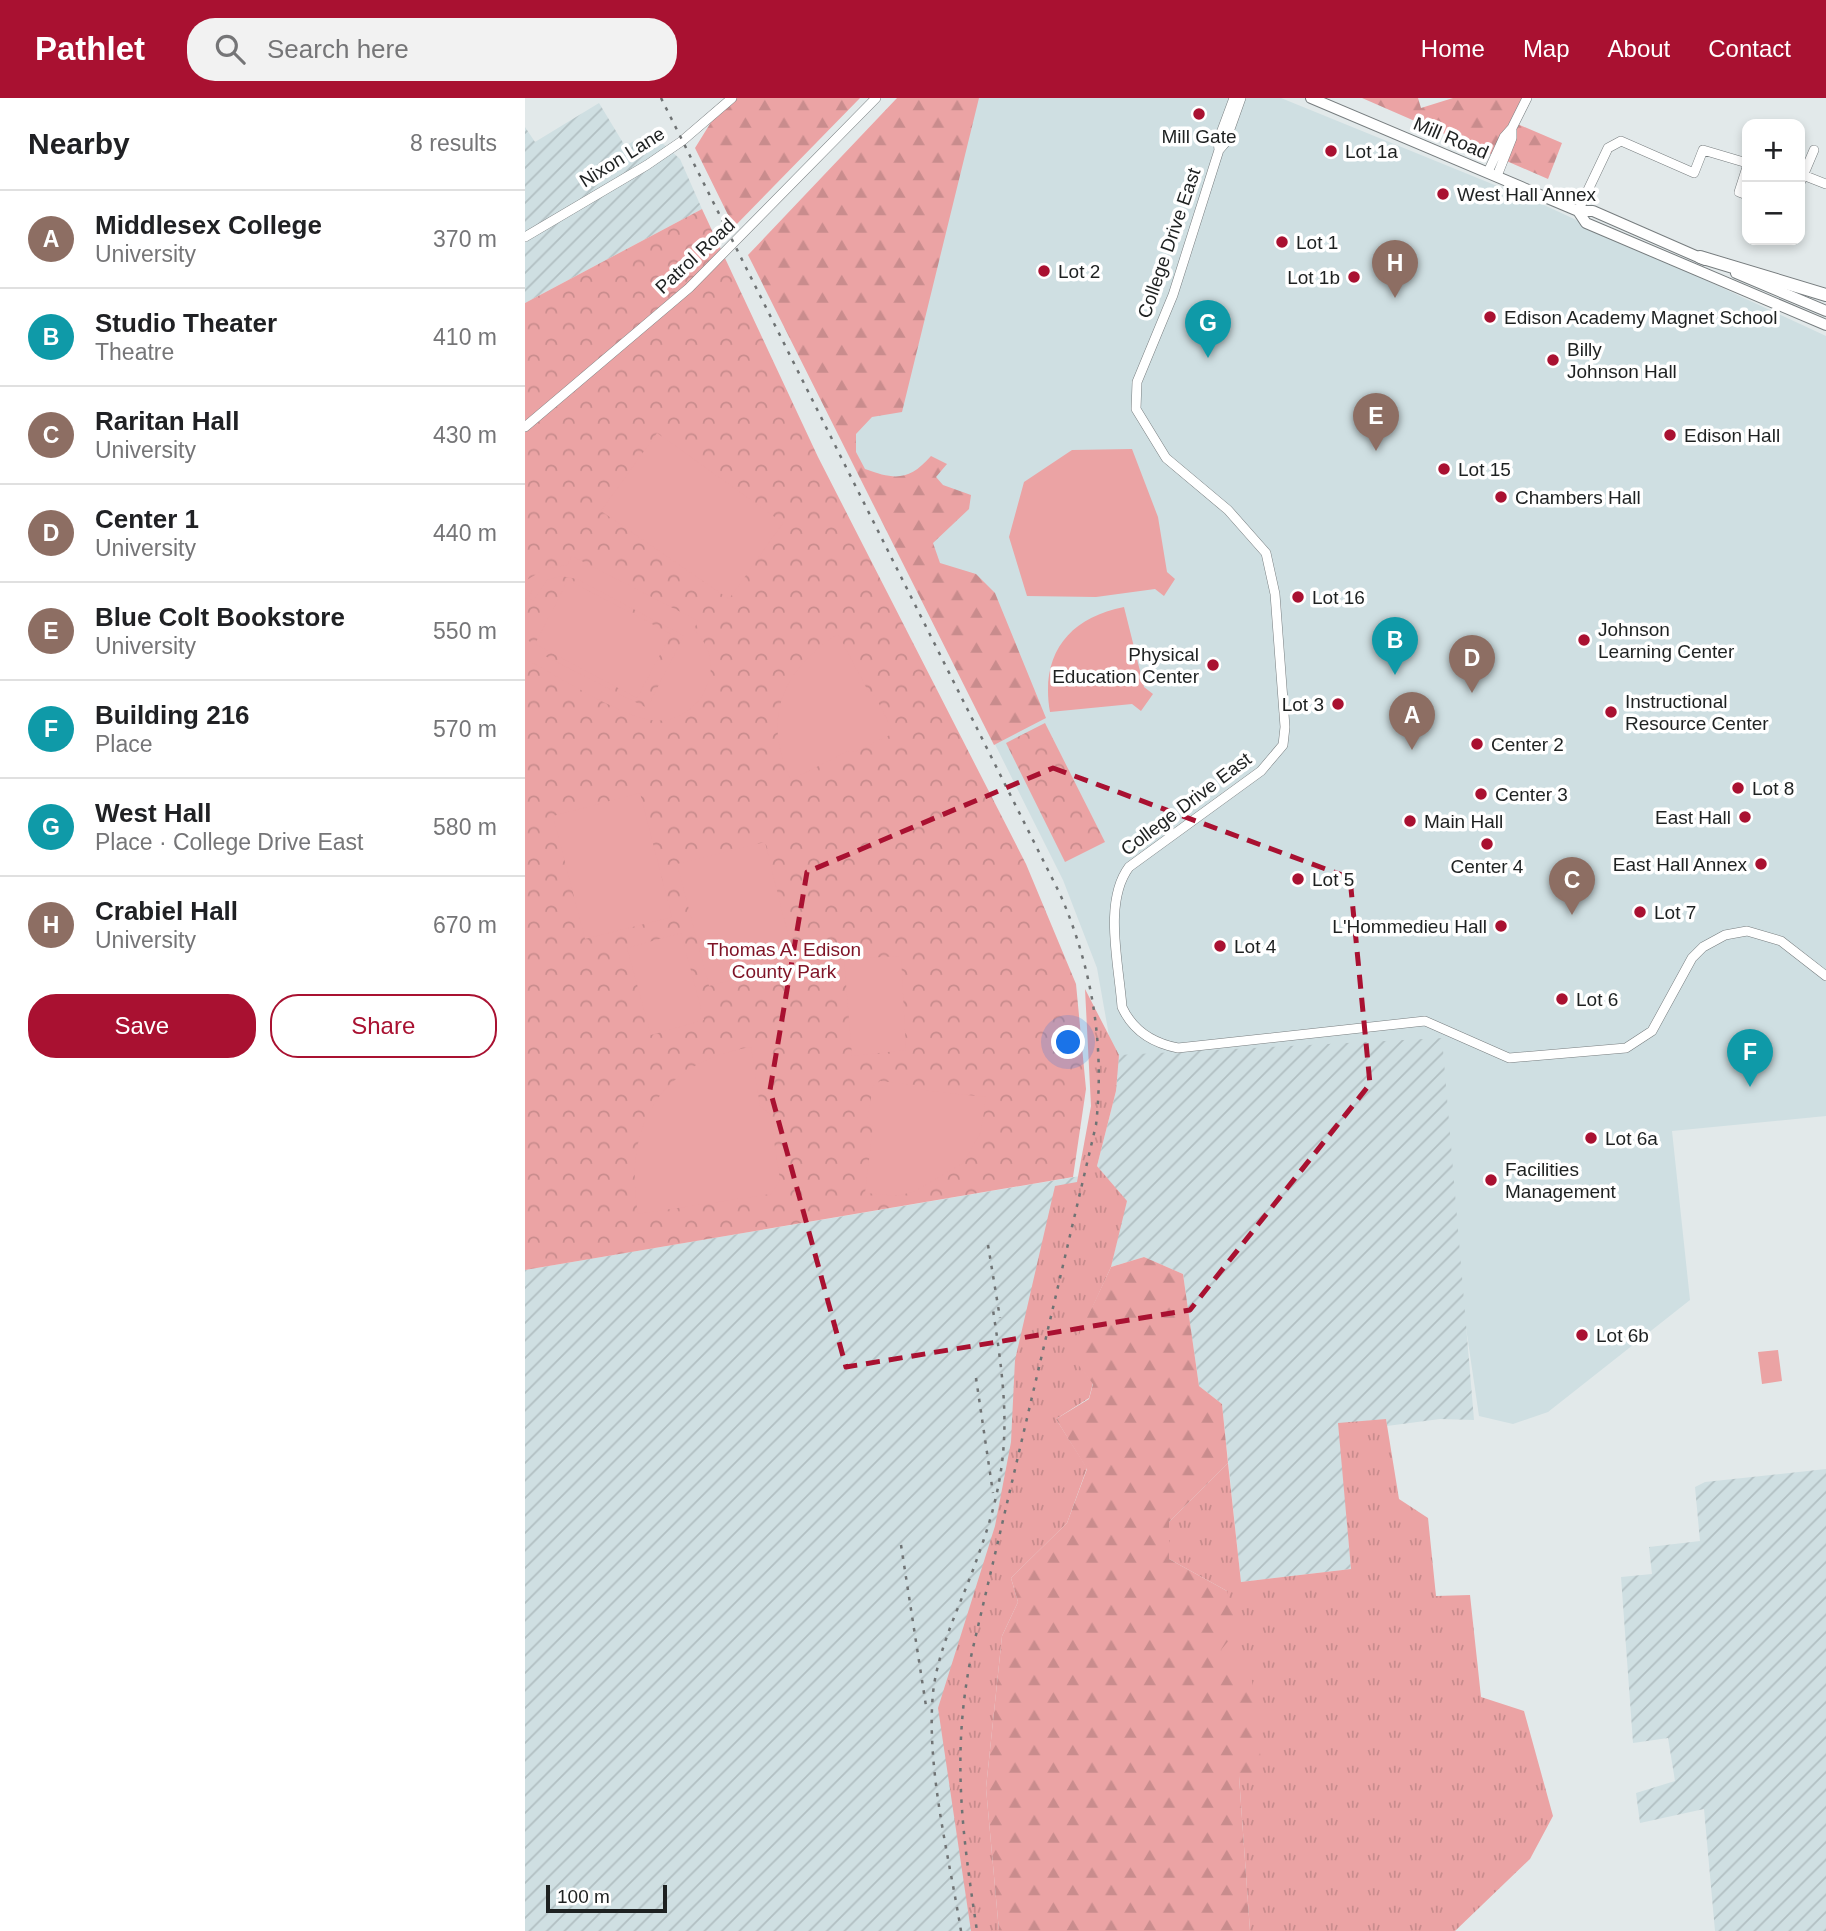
<!DOCTYPE html>
<meta charset="utf-8">
<style>
:root{--surface:#fff;--page:#f2f2f2;--text:#202124;--muted:#757577;--line:#e0e0e0;--accent:#a91131}
body{margin:0;font-family:Helvetica,sans-serif;background:var(--page);color:var(--text)}
.controls{position:absolute;right:21px;top:21px;display:grid;overflow:hidden;border-radius:14px;box-shadow:0 4px 10px #0003}
.controls button{width:63px;height:63px;display:grid;place-items:center;padding:0;border:0;border-bottom:2px solid var(--line);background:var(--surface);color:var(--text);font:35px sans-serif}
.scale{position:absolute;left:21px;bottom:18px;width:121px;box-sizing:border-box;padding-left:7px;border:4px solid #1e2121;border-top:0;font-size:19px;line-height:24px;white-space:nowrap;color:#1e2121;-webkit-text-stroke:5px #fff;paint-order:stroke}
.you{position:absolute;left:544px;top:945px;width:24px;height:24px;margin:-18px;border:5px solid #fff;border-radius:50%;background:#1a73e8;box-shadow:0 0 0 10px #1a73e833}
.badge{display:grid;place-items:center;width:46px;height:46px;border-radius:50%;background:var(--accent);color:#fff;font-size:23px;font-weight:700}
.pin{position:absolute;translate:-50% -58px;filter:drop-shadow(0 2px 4px #0008)}
.pin::after{content:'';position:absolute;top:37px;width:24px;height:21px;background:inherit;clip-path:polygon(0 0,100% 0,50% 100%)}
.list{margin:0;padding:0;list-style:none}
h2{display:flex;justify-content:space-between;align-items:center;height:91px;margin:0;padding:0 28px;font-size:30px}
h2 small{font-size:23px;font-weight:400;color:var(--muted)}
.list li{display:grid;grid-template-columns:46px 1fr auto;gap:21px;align-items:center;box-sizing:border-box;height:98px;padding:0 28px;border-top:2px solid var(--line)}
.list b{display:block;font-size:26px;white-space:nowrap}
.list p{margin:0;font-size:23px;white-space:nowrap;color:var(--muted)}
.list em{font-size:23px;font-style:normal;color:var(--muted)}
.actions{display:flex;gap:14px;padding:21px 28px}
.actions a{flex:1;padding:16px 0;border:2px solid var(--accent);border-radius:28px;text-align:center;font-size:24px;color:var(--accent)}
.actions .main{background:var(--accent);color:#fff}
.icon{flex:none;width:38px;height:38px;fill:none;stroke:currentColor;stroke-width:2;stroke-linecap:round;stroke-linejoin:round}
.map{position:relative;flex:none;width:1301px;height:1833px;overflow:hidden}
header{display:flex;align-items:center;gap:42px;box-sizing:border-box;height:98px;padding:0 35px;background:var(--accent);color:#fff}
header strong{font-size:33px}
nav{display:flex;gap:38px;margin-inline-start:auto;font-size:24px}
.search{width:490px;height:63px;background:var(--page);display:flex;align-items:center;gap:18px;box-sizing:border-box;padding:0 24px;border-radius:28px;color:var(--muted);font-size:26px}
main{display:flex}
aside{flex:1;background:var(--surface)}
.map>svg:first-child{display:block}
</style>
<header>
<strong>Pathlet</strong>
<div class="search"><svg class="icon" aria-label="search" viewBox="0 0 24 24"><circle cx="10" cy="10" r="6"/><path d="M15 15l6 6"/></svg>Search here</div>
<nav><a>Home</a><a>Map</a><a>About</a><a>Contact</a></nav>
</header>
<main>
<aside>
<h2>Nearby<small>8 results</small></h2>
<ul class="list">
<li><span class="badge" style="background:#8d6e63">A</span><div><b>Middlesex College</b><p>University</p></div><em>370 m</em></li>
<li><span class="badge" style="background:#0f9aa8">B</span><div><b>Studio Theater</b><p>Theatre</p></div><em>410 m</em></li>
<li><span class="badge" style="background:#8d6e63">C</span><div><b>Raritan Hall</b><p>University</p></div><em>430 m</em></li>
<li><span class="badge" style="background:#8d6e63">D</span><div><b>Center 1</b><p>University</p></div><em>440 m</em></li>
<li><span class="badge" style="background:#8d6e63">E</span><div><b>Blue Colt Bookstore</b><p>University</p></div><em>550 m</em></li>
<li><span class="badge" style="background:#0f9aa8">F</span><div><b>Building 216</b><p>Place</p></div><em>570 m</em></li>
<li><span class="badge" style="background:#0f9aa8">G</span><div><b>West Hall</b><p>Place · College Drive East</p></div><em>580 m</em></li>
<li><span class="badge" style="background:#8d6e63">H</span><div><b>Crabiel Hall</b><p>University</p></div><em>670 m</em></li>
</ul>
<div class="actions"><a class="main">Save</a><a>Share</a></div>
</aside>
<div class="map">
<svg width="1301" height="1833" viewBox="0 0 1301 1833">
<defs>
<pattern id="industrial-furrows" width="10" height="10" patternUnits="userSpaceOnUse" patternTransform="scale(1.75)"><rect width="10" height="10" fill="#cfdfe2"/><path d="M-1 1l2-2M0 10L10 0M9 11l2-2" fill="none" stroke="#b1bfc2"/></pattern>
<pattern id="grass-tufts" width="24" height="20" patternUnits="userSpaceOnUse" patternTransform="scale(1.75)"><rect width="24" height="20" fill="#eba3a4"/><path d="M3 7l-1-3M5 7V3M7 7l1-3M15 17l-1-3M17 17v-4M19 17l1-3" fill="none" stroke="#c98c8d"/></pattern>
<pattern id="forest-firs" width="22" height="20" patternUnits="userSpaceOnUse" patternTransform="scale(1.75)"><rect width="22" height="20" fill="#eba3a4"/><path d="M5 1l3.5 6h-7zM16 11l3.5 6h-7z" fill="#c98c8d"/></pattern>
<pattern id="park-crowns" width="20" height="18" patternUnits="userSpaceOnUse" patternTransform="scale(1.75)"><rect width="20" height="18" fill="#eba3a4"/><path d="M2 6a3 3 0 1 1 6 0M12 15a3 3 0 1 1 6 0" fill="none" stroke="#c98c8d"/></pattern>
</defs>
<rect width="100%" height="100%" fill="#e2e9ea"/>
<path fill="#cfdfe2" d="M 377,0 L 756,0 L 1019,107 L 1301,238 L 1301,1018 L 1147,1033 L 1165,1202 L 1023,1314 L 988,1326 L 954,1318 L 902,965 L 591,977 L 572,870 L 538,782 L 286,279 Z"/>
<path fill="url(#industrial-furrows)" d="M 74,5 L 100,48 L 125,34 L 155,61 L 177,111 L 0,205 L 0,29 L 10,44 Z
M 917,940 L 949,1322 L 915,1321 L 862,1328 L 861,1321 L 814,1326 L 826,1471 L 716,1484 L 697,1306 L 674,1288 L 658,1176 L 619,1159 L 586,1169 L 601,1103 L 572,1068 L 591,993 L 594,957 Z
M 573,1075 L 458,1562 L 463,1833 L 0,1833 L 0,1172 Z
M 1301,1371 L 1301,1833 L 1190,1833 L 1179,1711 L 1115,1725 L 1111,1695 L 1150,1683 L 1143,1640 L 1108,1645 L 1096,1479 L 1127,1476 L 1124,1449 L 1175,1443 L 1170,1389 L 1180,1384 Z"/>
<path fill="url(#grass-tufts)" d="M 560,891 L 594,957 L 591,993 L 572,1068 L 602,1103 L 586,1169 L 546,1256 L 568,1285 L 564,1300 L 531,1321 L 562,1370 L 542,1425 L 486,1480 L 493,1504 L 477,1538 L 461,1690 L 474,1833 L 446,1833 L 413,1610 L 470,1428 L 486,1344 L 490,1262 L 530,1088 L 552,1084 L 566,1008 Z
M 861,1321 L 874,1401 L 903,1420 L 911,1498 L 945,1497 L 956,1599 L 999,1613 L 1028,1718 L 1005,1761 L 930,1833 L 725,1833 L 714,1678 L 695,1552 L 702,1493 L 644,1461 L 644,1424 L 703,1365 L 716,1484 L 826,1471 L 813,1325 Z"/>
<path fill="url(#forest-firs)" d="M 201,0 L 335,0 L 209,129 L 170,50 Z
M 372,0 L 454,0 L 377,314 L 347,319 L 331,336 L 331,354 L 340,371 C 370,382 384,383 406,358 L 422,366 L 411,379 L 418,387 L 446,397 L 444,411 L 408,445 L 415,465 L 451,476 L 470,495 L 521,620 L 469,647 L 223,157 Z
M 837,0 L 893,0 L 896,10 L 928,0 L 999,0 L 990,25 L 1037,45 L 1023,81 Z
M 619,1159 L 658,1176 L 674,1288 L 697,1306 L 703,1365 L 644,1424 L 644,1461 L 702,1493 L 713,1531 L 696,1552 L 727,1583 L 737,1672 L 714,1678 L 725,1833 L 474,1833 L 461,1690 L 477,1538 L 493,1504 L 486,1480 L 542,1425 L 562,1371 L 531,1321 L 564,1301 L 568,1286 L 545,1256 L 586,1169 Z"/>
<path fill="url(#park-crowns)" d="M 177,111 L 293,359 L 501,766 L 551,886 L 561,991 L 548,1079 L 0,1172 L 0,205 Z
M 520,625 L 580,744 L 540,764 L 481,645 Z"/>
<path fill="#eba3a4" d="M 132,335 L 258,425 L 204,501 L 76,413 Z
M 607,351 L 633,419 L 642,474 L 650,481 L 639,498 L 630,491 L 571,499 L 502,498 L 484,439 L 499,384 L 547,352 Z
M 47,458 L 173,523 L 169,531 C 183,546 190,565 183,585 C 175,610 151,626 125,622 C 96,618 29,576 0,561 L 0,539 L 18,557 L 122,610 L 159,538 L 52,481 L 36,478 L 22,482 L 8,503 L 4,500 L 8,491 L 0,502 L 0,483 L 22,470 L 42,467 Z
M 43,482 L 146,536 L 112,600 L 10,546 Z
M 599,509 L 619,589 L 628,596 L 616,613 L 607,606 L 525,614 C 515,557 543,520 599,509 Z
M 313,536 L 343,593 L 350,598 L 367,631 L 365,637 L 330,654 L 323,653 L 266,682 C 236,620 258,571 313,536 Z
M 115,695 L 147,819 L 60,841 L 28,718 Z
M 240,744 L 270,865 L 184,888 L 152,766 Z
M 156,835 L 179,922 L 126,937 L 102,850 Z
M 376,858 L 381,952 L 327,958 L 319,861 Z
M 226,949 L 235,1008 L 245,1016 L 255,1082 L 246,1096 L 113,1116 C 98,1028 135,964 226,949 Z
M 355,983 L 390,987 L 397,992 L 461,999 L 456,1034 L 438,1065 L 390,1093 L 373,1098 L 340,1095 L 348,1029 L 342,1024 L 348,988 Z
M 1253,1252 L 1257,1283 L 1237,1286 L 1233,1254 Z"/>
<g fill="none" stroke-linecap="round" stroke-linejoin="round">
<g stroke="#777d7f" stroke-width="10">
<path id="minor" d="M 716,0 L 700,45 L 694,52 L 648,197 L 612,284 L 611,311 L 641,360 L 703,412 L 741,455 L 750,496 L 760,629 L 758,647 L 736,673 L 604,769 C 578,804 594,866 597,909 C 608,933 627,945 653,950 L 900,923 L 984,960 L 1101,950 L 1127,933 L 1167,860 L 1178,849 L 1200,837 L 1222,833 L 1256,843 L 1301,878
M 987,30 L 1002,0
M 694,52 L 693,43 L 709,0
M 1222,69 L 1214,94 L 1222,97
M 963,74 L 979,39 L 987,30 L 987,40 L 972,78
M 1278,77 L 1301,86
M 1275,85 L 1289,52
M 1053,113 L 1083,50 L 1096,43 L 1169,75 L 1178,52 L 1222,65
M 0,139 L 122,67 L 157,43 L 207,0
M 0,329 L 164,190 L 351,0"/>
</g>
<g stroke="#777d7f" stroke-width="12">
<path id="tertiary" d="M 786,0 L 1053,113 L 1068,113 L 1180,162
M 1053,113 L 1061,125 L 1301,227
M 1211,175 L 1301,213"/>
</g>
<g stroke="#777d7f" stroke-width="14">
<path id="secondary" d="M 1175,159 L 1301,197"/>
</g>
<use href="#minor" stroke="#fff" stroke-width="9"/>
<use href="#tertiary" stroke="#fff" stroke-width="10"/>
<use href="#secondary" stroke="#fff" stroke-width="12"/>
<path stroke="#6f7374" stroke-width="2.5" stroke-dasharray="3.5 7" stroke-linecap="butt" d="M 136,0 L 535,796 C 567,869 580,947 571,1027 L 447,1554 C 426,1655 437,1733 452,1833
M 463,1147 L 475,1220
M 451,1280 L 468,1395
M 376,1447 L 401,1608
M 436,1833 C 424,1758 401,1670 408,1595 C 413,1548 438,1502 453,1458 C 488,1363 483,1310 468,1212"/>
</g>
<path fill="none" stroke="#a91131" stroke-width="5" stroke-dasharray="14 9" stroke-linejoin="round" d="M 528,670 L 825,780 L 845,986 L 665,1212 L 321,1269 L 245,992 L 282,774 Z"/>
<g fill="#a91131" stroke="#fff" stroke-width="2.5">
<circle cx="674" cy="16" r="7"/>
<circle cx="806" cy="53" r="7"/>
<circle cx="918" cy="96" r="7"/>
<circle cx="757" cy="144" r="7"/>
<circle cx="519" cy="173" r="7"/>
<circle cx="829" cy="179" r="7"/>
<circle cx="965" cy="219" r="7"/>
<circle cx="1028" cy="262" r="7"/>
<circle cx="1145" cy="337" r="7"/>
<circle cx="919" cy="371" r="7"/>
<circle cx="976" cy="399" r="7"/>
<circle cx="773" cy="499" r="7"/>
<circle cx="1059" cy="542" r="7"/>
<circle cx="688" cy="567" r="7"/>
<circle cx="813" cy="606" r="7"/>
<circle cx="1086" cy="614" r="7"/>
<circle cx="952" cy="646" r="7"/>
<circle cx="1213" cy="690" r="7"/>
<circle cx="956" cy="696" r="7"/>
<circle cx="1220" cy="719" r="7"/>
<circle cx="885" cy="723" r="7"/>
<circle cx="962" cy="746" r="7"/>
<circle cx="1236" cy="766" r="7"/>
<circle cx="773" cy="781" r="7"/>
<circle cx="1115" cy="814" r="7"/>
<circle cx="976" cy="828" r="7"/>
<circle cx="695" cy="848" r="7"/>
<circle cx="1037" cy="901" r="7"/>
<circle cx="1066" cy="1040" r="7"/>
<circle cx="966" cy="1082" r="7"/>
<circle cx="1057" cy="1237" r="7"/>
</g>
<g text-anchor="middle" dominant-baseline="central" stroke-width="7" stroke-linejoin="round" paint-order="stroke">
<g font-size="19" fill="#1e2121" stroke="#fff" text-anchor="start">
<text x="674" y="38" text-anchor="middle">Mill Gate</text>
<text x="820" y="53">Lot 1a</text>
<text x="932" y="96">West Hall Annex</text>
<text x="771" y="144">Lot 1</text>
<text x="533" y="173">Lot 2</text>
<text x="815" y="179" text-anchor="end">Lot 1b</text>
<text x="979" y="219">Edison Academy Magnet School</text>
<text x="1042" y="251">Billy<tspan x="1042" dy="22">Johnson Hall</tspan></text>
<text x="1159" y="337">Edison Hall</text>
<text x="933" y="371">Lot 15</text>
<text x="990" y="399">Chambers Hall</text>
<text x="787" y="499">Lot 16</text>
<text x="1073" y="531">Johnson<tspan x="1073" dy="22">Learning Center</tspan></text>
<text x="674" y="556" text-anchor="end">Physical<tspan x="674" dy="22">Education Center</tspan></text>
<text x="1100" y="603">Instructional<tspan x="1100" dy="22">Resource Center</tspan></text>
<text x="799" y="606" text-anchor="end">Lot 3</text>
<text x="966" y="646">Center 2</text>
<text x="1227" y="690">Lot 8</text>
<text x="970" y="696">Center 3</text>
<text x="1206" y="719" text-anchor="end">East Hall</text>
<text x="899" y="723">Main Hall</text>
<text x="1222" y="766" text-anchor="end">East Hall Annex</text>
<text x="962" y="768" text-anchor="middle">Center 4</text>
<text x="787" y="781">Lot 5</text>
<text x="1129" y="814">Lot 7</text>
<text x="962" y="828" text-anchor="end">L'Hommedieu Hall</text>
<text x="709" y="848">Lot 4</text>
<text x="1051" y="901">Lot 6</text>
<text x="1080" y="1040">Lot 6a</text>
<text x="980" y="1071">Facilities<tspan x="980" dy="22">Management</tspan></text>
<text x="1071" y="1237">Lot 6b</text>
</g>
<g font-size="19" fill="#1e2121" stroke="#fff">
<text transform="translate(926 40) rotate(23)">Mill Road</text>
<text transform="translate(97 59) rotate(-32)">Nixon Lane</text>
<text transform="translate(644 145) rotate(-71)">College Drive East</text>
<text transform="translate(170 158) rotate(-43)">Patrol Road</text>
<text transform="translate(661 706) rotate(-37)">College Drive East</text>
</g>
<g font-size="19" fill="#7f1326" stroke="#fff">
<text x="259" y="851">Thomas A. Edison<tspan x="259" dy="22">County Park</tspan></text>
</g>
</g>
</svg>
<div class="controls">
<button>+</button>
<button>−</button>
</div>
<div class="scale">100 m</div>
<div class="you"></div>
<div class="pin badge" style="left:887px;top:652px;background:#8d6e63">A</div>
<div class="pin badge" style="left:870px;top:577px;background:#0f9aa8">B</div>
<div class="pin badge" style="left:1047px;top:817px;background:#8d6e63">C</div>
<div class="pin badge" style="left:947px;top:595px;background:#8d6e63">D</div>
<div class="pin badge" style="left:851px;top:353px;background:#8d6e63">E</div>
<div class="pin badge" style="left:1225px;top:989px;background:#0f9aa8">F</div>
<div class="pin badge" style="left:683px;top:260px;background:#0f9aa8">G</div>
<div class="pin badge" style="left:870px;top:200px;background:#8d6e63">H</div>
</div>
</main>
